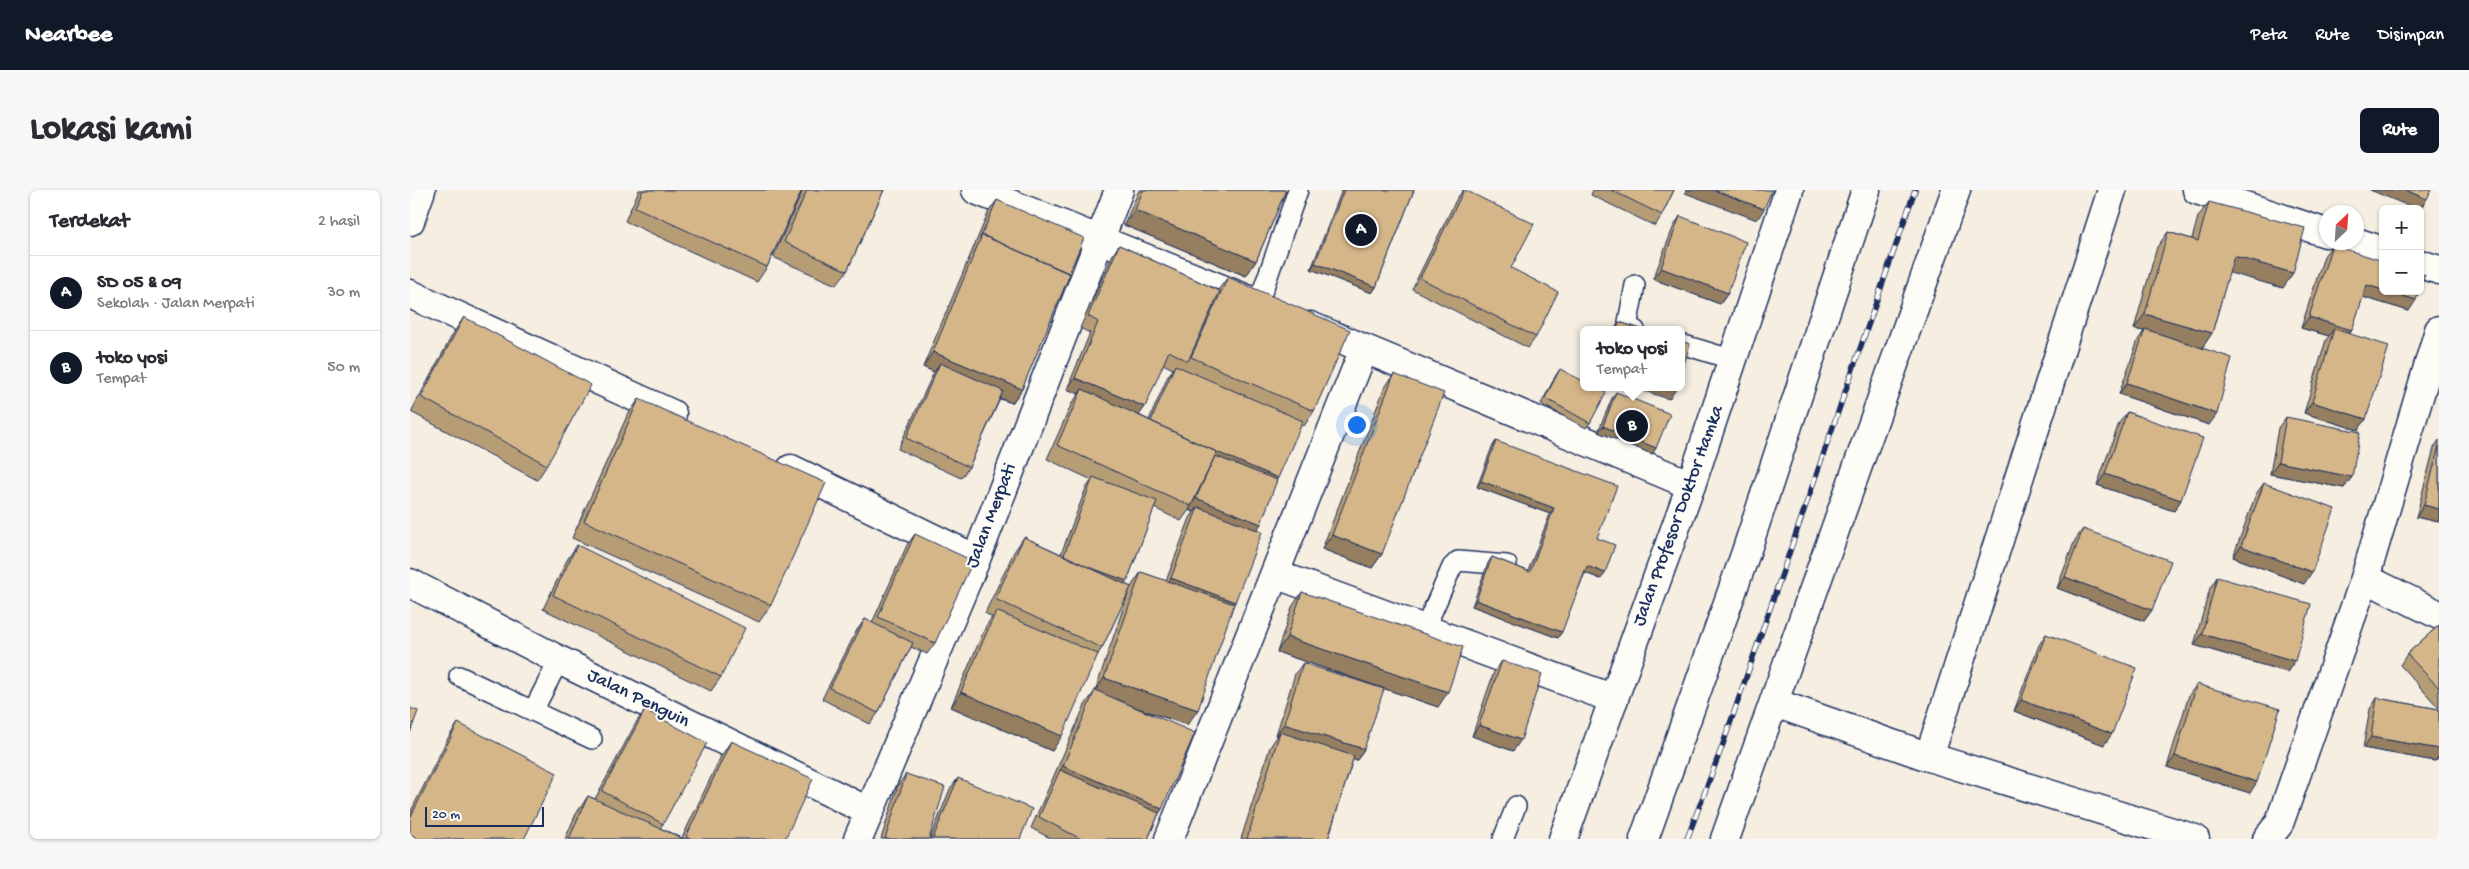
<!DOCTYPE html>
<html lang="id">
<meta charset="utf-8">
<style>
:root{--surface:#fff;--page:#f7f7f7;--text:#2b2b33;--muted:#7c7c81;--line:#e1e1e2;--accent:#111827}
body{margin:0;font-family:"Gochi Hand",sans-serif;background:var(--page);color:var(--text)}
.controls{position:absolute;right:15px;top:15px;display:grid;overflow:hidden;border-radius:8px;box-shadow:0 1px 4px #0004}
.controls button{width:45px;height:45px;display:grid;place-items:center;padding:0;border:0;border-bottom:1px solid var(--line);background:var(--surface);color:var(--text);font:25px sans-serif}
.compass{position:absolute;left:1909px;top:15px;width:45px;height:45px;border-radius:50%;background:var(--surface);box-shadow:0 1px 4px #0004;rotate:25deg}
.scale{position:absolute;left:15px;bottom:12px;width:119px;box-sizing:border-box;padding-left:5px;border:2px solid #1b2f5e;border-top:0;font-size:14px;line-height:18px;white-space:nowrap;color:#1b2f5e;-webkit-text-stroke:4px #fdfcf7;paint-order:stroke}
.you{position:absolute;left:946px;top:234px;width:18px;height:18px;margin:-12px;border:4px solid #fff;border-radius:50%;background:#1a73e8;box-shadow:0 0 0 8px #1a73e833}
.badge{display:grid;place-items:center;width:32px;height:32px;border-radius:50%;background:var(--accent);color:#fff;font-size:16px;font-weight:700}
.pin{position:absolute;translate:-50% -50%;border:2px solid #fff;box-shadow:0 1px 5px #0006}
.popup{position:absolute;left:1170px;top:136px;width:105px;height:65px;box-sizing:border-box;display:grid;place-content:center;border-radius:8px;background:var(--surface);filter:drop-shadow(0 1px 4px #0005);font-size:16px;white-space:nowrap;color:var(--muted)}
.popup b{font-size:19px;color:var(--text)}
.popup::after{content:'';position:absolute;left:50%;top:100%;margin-left:-10px;border:10px solid transparent;border-top-color:var(--surface)}
.list{margin:0;padding:0;list-style:none}
h2{display:flex;justify-content:space-between;align-items:center;height:65px;margin:0;padding:0 20px;font-size:21px}
h2 small{font-size:16px;font-weight:400;color:var(--muted)}
.list li{display:grid;grid-template-columns:32px 1fr auto;gap:15px;align-items:center;box-sizing:border-box;height:75px;padding:0 20px;border-top:1px solid var(--line)}
.list b{display:block;font-size:19px;white-space:nowrap}
.list p{margin:0;font-size:16px;white-space:nowrap;color:var(--muted)}
.list em{font-size:16px;font-style:normal;color:var(--muted)}
.map{position:relative;flex:none;width:2029px;height:649px;overflow:hidden;border-radius:8px}
header{display:flex;align-items:center;gap:30px;box-sizing:border-box;height:70px;padding:0 25px;background:var(--accent);color:#fff}
header strong{font-size:24px}
nav{display:flex;gap:28px;margin-inline-start:auto;font-size:18px}
.intro{display:flex;align-items:center;justify-content:space-between;box-sizing:border-box;height:120px;padding:0 30px}
h1{margin:0;font-size:35px}
.button{padding:12px 22px;border-radius:8px;background:var(--accent);color:#fff;font-size:18px;font-weight:700}
main{display:flex;gap:30px;padding:0 30px}
aside{flex:1;background:var(--surface);border-radius:8px;box-shadow:0 1px 4px #0004}
.map>svg:first-child{display:block}
</style>
<header>
<strong>Nearbee</strong>
<nav><a>Peta</a><a>Rute</a><a>Disimpan</a></nav>
</header>
<div class="intro"><h1>Lokasi kami</h1><a class="button">Rute</a></div>
<main>
<aside>
<h2>Terdekat<small>2 hasil</small></h2>
<ul class="list">
<li><span class="badge">A</span><div><b>SD 05 &amp; 09</b><p>Sekolah · Jalan Merpati</p></div><em>30 m</em></li>
<li><span class="badge">B</span><div><b>toko yosi</b><p>Tempat</p></div><em>50 m</em></li>
</ul>
</aside>
<div class="map">
<svg width="2029" height="649" viewBox="0 0 2029 649">
<rect width="100%" height="100%" fill="#f5eee1"/>
<filter id="ink" filterUnits="userSpaceOnUse"><feTurbulence type="fractalNoise" baseFrequency=".02" numOctaves="2"/><feDisplacementMap in="SourceGraphic" scale="10" xChannelSelector="R" yChannelSelector="G"/><feConvolveMatrix kernelMatrix="1 2 1 2 8 2 1 2 1" color-interpolation-filters="sRGB"/></filter>
<g filter="url(#ink)">
<g fill="none" stroke-linecap="round" stroke-linejoin="round">
<g stroke="#1b2f5e" stroke-width="22">
<path id="lane" d="M 848,114 L 888,0
M 1225,140 L 1219,137 L 1218,132 L 1225,95
M 1271,154 L 1324,170
M 1015,438 L 1042,377 L 1048,371 L 1097,375
M 49,486 L 182,549
M 123,521 L 149,470
M 1093,649 L 1106,616"/>
</g>
<g stroke="#1b2f5e" stroke-width="31">
<path id="street" d="M 566,0 L 844,112
M 1787,0 L 1916,43
M 0,31 L 11,0
M 1946,52 L 1973,61
M 2010,74 L 2029,80
M 0,104 L 262,224
M 900,136 L 1281,295
M 381,279 L 566,369
M 865,384 L 1204,509
M 1955,388 L 2029,425
M 0,393 L 149,470 L 458,621
M 1365,513 L 1519,567 L 1785,649
M 1519,567 L 1702,0
M 448,649 L 566,369 L 709,0
M 759,649 L 954,159
M 1315,649 L 1546,0
M 1857,649 L 1869,634 L 1955,388 L 2029,140"/>
</g>
<g stroke="#1b2f5e" stroke-width="31">
<path id="highway" d="M 1153,649 L 1281,295 L 1379,0
M 1234,649 L 1335,365 L 1456,0"/>
</g>
<use href="#lane" stroke="#fdfcf7" stroke-width="19"/>
<use href="#street" stroke="#fdfcf7" stroke-width="28"/>
<use href="#highway" stroke="#fdfcf7" stroke-width="28"/>
<g stroke="#1b2f5e" stroke-width="5.5">
<path id="rail" d="M 1277,649 L 1313,554 L 1505,0"/>
</g>
<use href="#rail" stroke="#fdfcf7" stroke-width="4" stroke-dasharray="11" stroke-linecap="butt"/>
</g>
<path fill="#b79d76" stroke="#1b2f5e" fill-rule="evenodd" d="M 229,0 L 392,0 L 357,77 L 347,92 L 215,31 Z
M 393,0 L 474,0 L 437,81 L 426,95 L 363,67 Z
M 729,0 L 876,0 L 846,71 L 836,86 L 714,35 Z
M 932,0 L 1004,0 L 966,97 L 962,103 L 901,79 Z
M 1053,0 L 1101,78 L 1126,147 L 1118,158 L 1002,99 L 1046,10 Z
M 1183,0 L 1264,0 L 1252,25 L 1245,36 L 1181,5 Z
M 587,10 L 659,83 L 612,199 L 602,213 L 590,209 L 559,277 L 551,288 L 488,259 L 524,182 L 513,177 L 579,21 Z
M 1799,12 L 1873,98 L 1819,82 L 1802,143 L 1792,158 L 1799,235 L 1709,204 L 1728,150 L 1734,141 L 1724,139 L 1747,57 L 1758,42 L 1782,49 L 1788,27 Z
M 1270,26 L 1318,103 L 1310,114 L 1243,89 L 1263,38 Z
M 709,55 L 808,100 L 818,87 L 904,221 L 894,236 L 891,235 L 866,290 L 847,339 L 825,412 L 824,414 L 777,535 L 726,518 L 752,619 L 749,623 L 738,649 L 642,649 L 621,638 L 675,515 L 685,501 L 719,401 L 692,458 L 686,467 L 642,561 L 541,517 L 576,436 L 582,427 L 575,423 L 604,362 L 614,347 L 651,364 L 676,298 L 682,290 L 637,269 L 662,213 L 669,204 L 657,199 L 680,143 L 670,138 L 702,66 ZM 753,174 L 763,179 L 758,186 L 739,230 L 729,225 ZM 744,318 L 771,331 L 779,320 L 784,322 L 780,328 L 756,391 L 731,382 L 721,397 L 715,394 L 717,391 Z
M 1922,55 L 1999,121 L 1953,107 L 1940,144 L 1956,229 L 1948,240 L 1894,223 L 1916,150 L 1919,146 L 1891,138 L 1914,66 Z
M 54,127 L 137,275 L 127,290 L 1,222 L 44,142 Z
M 1209,132 L 1234,140 L 1204,140 Z
M 1150,179 L 1180,233 L 1176,238 L 1131,214 L 1146,185 Z
M 984,184 L 972,364 L 962,378 L 912,359 L 974,199 Z
M 1206,202 L 1246,258 L 1242,264 L 1188,242 L 1202,208 Z
M 229,209 L 361,415 L 349,432 L 162,348 L 217,226 Z
M 1717,222 L 1771,310 L 1764,321 L 1687,295 L 1709,233 Z
M 1876,227 L 1942,287 L 1934,298 L 1860,284 L 1868,238 Z
M 2029,250 L 2029,332 L 2006,327 L 2024,258 Z
M 1086,251 L 1187,348 L 1191,389 L 1175,383 L 1148,448 L 1062,416 L 1078,373 L 1082,367 L 1118,381 L 1140,324 L 1067,297 L 1082,257 Z
M 1854,293 L 1894,394 L 1823,367 L 1846,304 Z
M 1673,339 L 1742,420 L 1734,431 L 1647,398 L 1665,350 Z
M 505,344 L 525,453 L 517,464 L 501,457 L 468,523 L 460,534 L 412,509 L 447,440 L 455,429 L 462,433 L 497,355 Z
M 167,355 L 311,487 L 301,501 L 133,419 L 157,370 Z
M 1807,387 L 1885,471 L 1877,482 L 1784,455 L 1800,398 Z
M 892,402 L 1028,517 L 867,462 L 882,417 Z
M 2029,435 L 2029,518 L 1990,475 L 1997,464 Z
M 1636,444 L 1694,555 L 1604,521 L 1629,455 Z
M 1092,471 L 1103,561 L 1062,546 L 1084,482 Z
M 893,473 L 954,559 L 947,570 L 943,569 L 918,649 L 831,649 L 860,557 L 868,545 L 866,545 L 885,484 Z
M 1787,494 L 1840,603 L 1757,577 L 1779,505 Z
M 1967,508 L 2029,519 L 2029,566 L 2025,571 L 1953,558 L 1960,519 Z
M 235,520 L 253,634 L 250,638 L 272,648 L 311,566 L 321,551 L 375,649 L 155,649 L 166,624 L 178,606 L 185,609 L 227,531 Z
M 48,533 L 114,649 L 0,649 L 0,623 L 38,548 Z
M 496,584 L 519,649 L 471,649 L 488,595 Z
M 548,588 L 610,649 L 520,649 L 540,599 Z"/>
<path fill="#957f60" stroke="#1b2f5e" d="M 1277,0 L 1304,0 L 1354,19 L 1347,30 L 1275,3 Z
M 1960,0 L 1995,0 L 2017,9 L 2010,19 L 2006,19 Z
M 725,20 L 846,71 L 836,86 L 714,35 Z
M 1824,66 L 1883,83 L 1873,98 L 1813,81 Z
M 905,73 L 966,97 L 962,103 L 901,79 Z
M 1251,78 L 1318,103 L 1310,114 L 1243,89 Z
M 1957,95 L 1973,100 L 1973,101 L 1978,101 L 2006,110 L 1999,121 L 1949,106 Z
M 1735,124 L 1802,143 L 1792,158 L 1735,139 L 1734,141 L 1724,139 Z
M 1899,127 L 1942,140 L 1934,151 L 1924,139 L 1919,146 L 1891,138 Z
M 523,162 L 612,199 L 602,213 L 526,182 L 530,173 L 524,182 L 513,177 Z
M 665,188 L 735,217 L 727,228 L 672,199 L 669,204 L 657,199 Z
M 1717,193 L 1807,224 L 1799,235 L 1709,204 Z
M 1222,197 L 1266,197 L 1267,198 L 1259,209 Z
M 1902,212 L 1956,229 L 1948,240 L 1894,223 Z
M 740,233 L 868,288 L 860,299 Z
M 1193,236 L 1246,258 L 1242,264 L 1188,242 Z
M 1868,272 L 1942,287 L 1934,298 L 1860,284 Z
M 1695,284 L 1771,310 L 1764,321 L 1687,295 Z
M 1071,291 L 1144,318 L 1140,324 L 1067,297 Z
M 786,308 L 851,334 L 843,345 L 788,317 L 784,322 L 779,320 L 781,316 L 781,315 Z
M 2014,315 L 2029,319 L 2029,332 L 2006,327 Z
M 922,345 L 972,364 L 962,378 L 912,359 Z
M 1831,356 L 1902,382 L 1894,394 L 1823,367 Z
M 653,367 L 717,391 L 709,402 Z
M 1177,376 L 1195,383 L 1191,389 L 1173,382 Z
M 1655,387 L 1742,420 L 1734,431 L 1647,398 Z
M 761,388 L 825,412 L 817,423 L 753,399 Z
M 1066,410 L 1152,442 L 1148,448 L 1062,416 Z
M 1792,444 L 1885,471 L 1877,482 L 1784,455 Z
M 877,447 L 1038,502 L 1028,517 L 867,462 Z
M 694,488 L 788,520 L 777,535 L 684,503 Z
M 551,502 L 652,546 L 642,561 L 541,517 Z
M 1611,510 L 1702,544 L 1694,555 L 1604,521 Z
M 874,534 L 954,559 L 947,570 L 869,546 L 870,542 L 868,545 L 866,545 Z
M 1069,535 L 1111,550 L 1103,561 L 1062,546 Z
M 1961,547 L 2029,559 L 2029,566 L 2025,571 L 1953,558 Z
M 1765,566 L 1847,592 L 1840,603 L 1757,577 Z
M 653,576 L 752,619 L 742,634 L 650,580 Z"/>
<path fill="#d5b689" stroke="#1b2f5e" d="M 233,0 L 392,0 L 357,77 L 225,17 Z
M 397,0 L 474,0 L 437,81 L 374,52 Z
M 733,0 L 876,0 L 846,71 L 725,20 Z
M 934,0 L 1004,0 L 966,97 L 905,73 Z
M 1054,0 L 1055,0 L 1124,34 L 1101,78 L 1148,102 L 1126,147 L 1010,88 Z
M 1201,0 L 1264,0 L 1252,25 Z
M 1304,0 L 1362,0 L 1354,19 Z
M 1995,0 L 2021,0 L 2017,9 Z
M 587,10 L 674,48 L 659,83 L 572,45 L 570,49 Z
M 1799,12 L 1895,38 L 1883,83 L 1824,66 L 1802,143 L 1735,124 L 1758,42 L 1788,51 Z
M 1270,26 L 1336,52 L 1318,103 L 1251,78 Z
M 572,45 L 660,84 L 612,199 L 523,162 Z
M 709,55 L 810,101 L 778,171 L 759,161 L 735,217 L 665,188 L 688,132 L 678,126 Z
M 1922,55 L 1973,71 L 1973,100 L 1957,95 L 1942,140 L 1899,127 Z
M 2010,83 L 2015,85 L 2010,98 Z
M 818,87 L 940,140 L 904,221 L 781,167 Z
M 1978,101 L 2009,101 L 2006,110 Z
M 54,127 L 181,195 L 137,275 L 11,207 Z
M 1209,132 L 1234,140 L 1207,140 Z
M 1735,139 L 1822,168 L 1807,224 L 1717,193 Z
M 1924,139 L 1979,156 L 1956,229 L 1902,212 Z
M 1271,151 L 1280,154 L 1271,185 Z
M 530,173 L 593,201 L 559,277 L 496,248 Z
M 765,175 L 893,231 L 868,288 L 802,260 L 741,231 Z
M 1150,179 L 1173,191 L 1173,197 L 1185,197 L 1196,203 L 1180,233 L 1135,208 Z
M 984,184 L 1034,203 L 972,364 L 922,345 Z
M 672,199 L 807,262 L 781,316 L 647,255 Z
M 1206,202 L 1260,224 L 1246,258 L 1193,236 Z
M 229,209 L 416,293 L 361,415 L 174,331 Z
M 1717,222 L 1793,248 L 1771,310 L 1695,284 Z
M 1876,227 L 1950,242 L 1942,287 L 1868,272 Z
M 1086,251 L 1207,296 L 1187,348 L 1205,355 L 1195,383 L 1177,376 L 1152,442 L 1066,410 L 1082,367 L 1120,382 L 1144,318 L 1071,291 Z
M 2029,256 L 2029,319 L 2014,315 Z
M 805,266 L 867,290 L 851,334 L 786,308 Z
M 683,287 L 747,311 L 717,391 L 676,376 L 654,365 Z
M 1854,293 L 1925,319 L 1902,382 L 1831,356 Z
M 788,317 L 852,342 L 825,412 L 761,388 Z
M 1673,339 L 1761,371 L 1742,420 L 1655,387 Z
M 505,344 L 563,371 L 525,453 L 468,427 Z
M 614,347 L 721,397 L 692,458 L 585,409 Z
M 167,355 L 335,438 L 311,487 L 143,405 Z
M 731,382 L 824,414 L 788,520 L 694,488 Z
M 1807,387 L 1901,414 L 1885,471 L 1792,444 Z
M 892,402 L 1053,457 L 1038,502 L 877,447 Z
M 586,421 L 688,464 L 652,546 L 551,502 Z
M 455,429 L 503,453 L 468,523 L 420,498 Z
M 2029,435 L 2029,498 L 1997,464 Z
M 1636,444 L 1727,478 L 1702,544 L 1611,510 Z
M 1092,471 L 1132,484 L 1111,550 L 1069,535 Z
M 893,473 L 974,499 L 954,559 L 874,534 Z
M 1787,494 L 1870,519 L 1847,592 L 1765,566 Z
M 685,500 L 785,543 L 752,619 L 653,576 Z
M 1967,508 L 2029,519 L 2029,559 L 1961,547 Z
M 0,518 L 8,521 L 0,543 Z
M 235,520 L 297,553 L 253,634 L 192,601 Z
M 48,533 L 147,583 L 114,649 L 9,649 L 0,644 L 0,628 Z
M 870,542 L 944,566 L 918,649 L 837,649 Z
M 321,551 L 403,589 L 375,649 L 280,649 L 276,647 Z
M 650,580 L 749,623 L 738,649 L 671,649 L 629,627 Z
M 496,584 L 535,597 L 519,649 L 475,649 Z
M 548,588 L 622,619 L 610,649 L 525,649 L 523,648 Z
M 178,606 L 274,649 L 159,649 Z"/>
</g>
<g text-anchor="middle" dominant-baseline="central" stroke-width="4" stroke-linejoin="round" paint-order="stroke">
<g font-size="19" fill="#1b2f5e" stroke="#fdfcf7">
<text transform="translate(582 326) rotate(-69)">Jalan Merpati</text>
<text transform="translate(1269 326) rotate(-70)">Jalan Profesor Doktor Hamka</text>
<text transform="translate(228 509) rotate(26)">Jalan Penguin</text>
</g>
</g>
</svg>
<div class="controls">
<button>+</button>
<button>−</button>
</div>
<svg class="compass" viewBox="-18 -18 36 36"><path d="M0-13l5 13h-10z" fill="#e53935"/><path d="M0 13l5-13h-10z" fill="#7c7c81"/></svg>
<div class="scale">20 m</div>
<div class="you"></div>
<div class="pin badge" style="left:951px;top:40px">A</div>
<div class="pin badge" style="left:1222px;top:236px">B</div>
<div class="popup"><b>toko yosi</b>Tempat</div>
</div>
</main>
